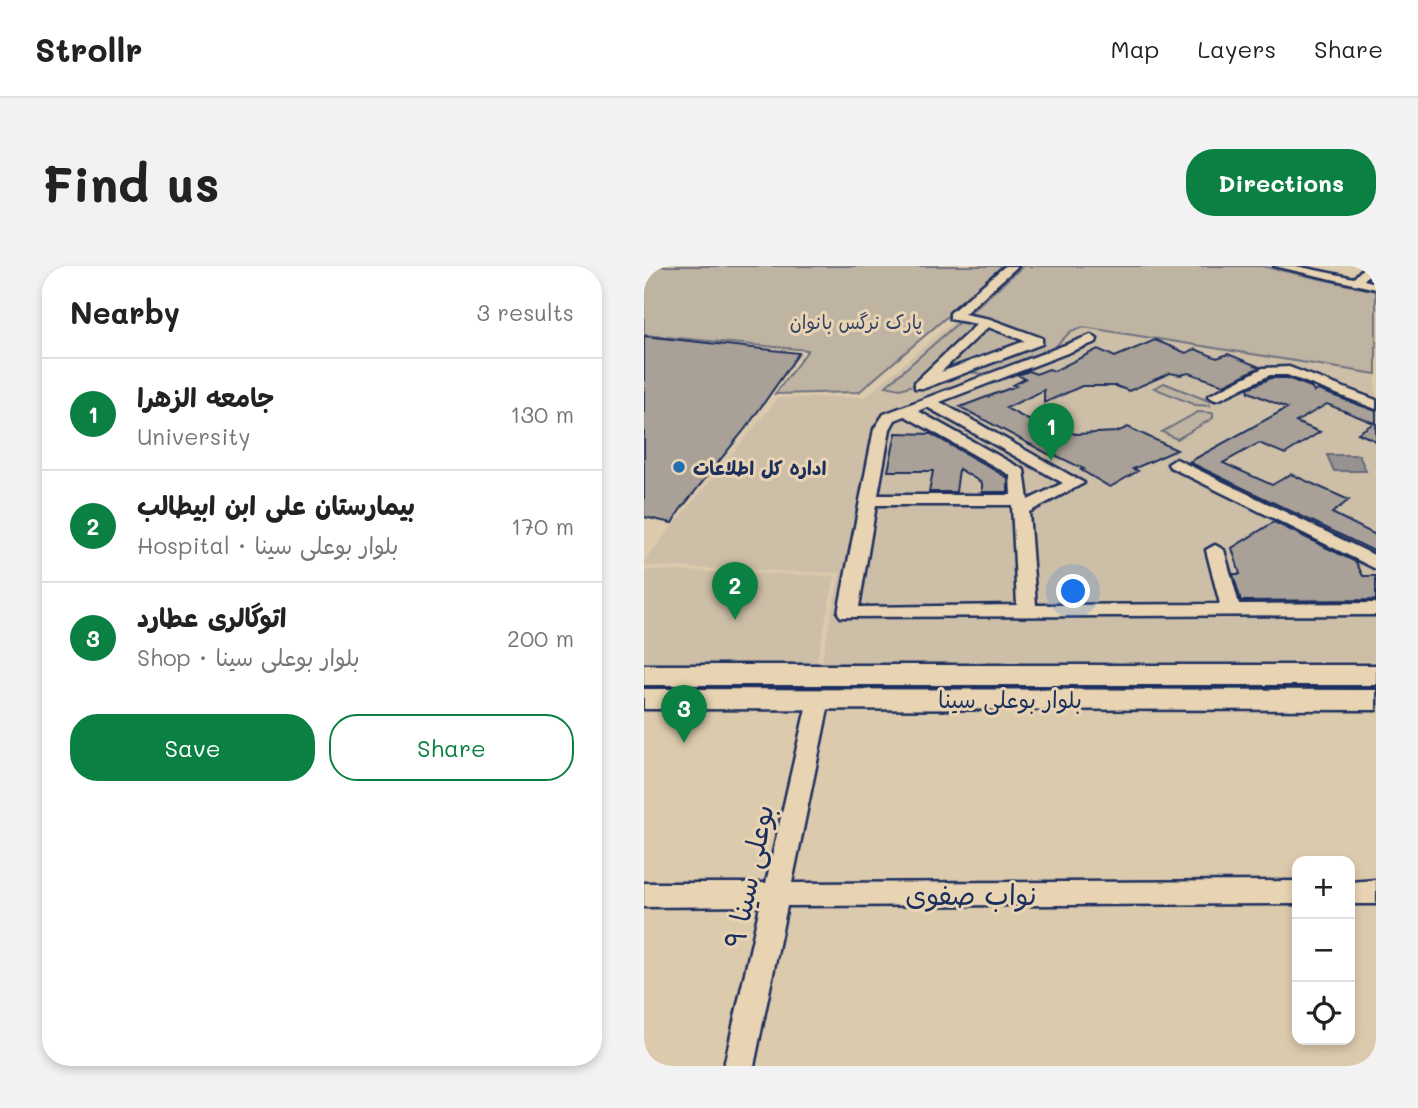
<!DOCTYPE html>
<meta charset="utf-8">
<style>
:root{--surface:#fff;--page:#f2f2f2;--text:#222;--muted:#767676;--line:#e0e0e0;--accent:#0b8043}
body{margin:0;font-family:Mali,"Playpen Sans Arabic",sans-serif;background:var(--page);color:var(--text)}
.controls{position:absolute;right:21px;bottom:21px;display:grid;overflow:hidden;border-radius:14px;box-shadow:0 4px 10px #0003}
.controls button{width:63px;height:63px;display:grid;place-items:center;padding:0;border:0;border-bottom:2px solid var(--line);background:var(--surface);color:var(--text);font:35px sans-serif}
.you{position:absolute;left:430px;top:326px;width:24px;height:24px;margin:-18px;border:5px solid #fff;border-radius:50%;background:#1a73e8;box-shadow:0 0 0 10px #1a73e833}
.badge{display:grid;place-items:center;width:46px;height:46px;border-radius:50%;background:var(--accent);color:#fff;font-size:23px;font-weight:700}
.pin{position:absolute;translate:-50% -58px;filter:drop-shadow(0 2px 4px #0008)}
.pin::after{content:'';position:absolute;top:37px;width:24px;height:21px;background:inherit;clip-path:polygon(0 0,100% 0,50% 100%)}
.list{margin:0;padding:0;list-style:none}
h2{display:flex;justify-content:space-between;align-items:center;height:91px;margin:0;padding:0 28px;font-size:30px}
h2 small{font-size:23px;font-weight:400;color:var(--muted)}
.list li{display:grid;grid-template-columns:46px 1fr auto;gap:21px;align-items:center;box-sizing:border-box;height:112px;padding:0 28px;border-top:2px solid var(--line)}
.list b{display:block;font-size:26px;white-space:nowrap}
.list p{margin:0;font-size:23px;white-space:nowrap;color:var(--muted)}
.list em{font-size:23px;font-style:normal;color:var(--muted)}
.actions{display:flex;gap:14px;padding:21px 28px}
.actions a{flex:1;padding:16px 0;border:2px solid var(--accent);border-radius:28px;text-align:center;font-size:24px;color:var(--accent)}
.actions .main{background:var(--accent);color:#fff}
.icon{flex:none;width:38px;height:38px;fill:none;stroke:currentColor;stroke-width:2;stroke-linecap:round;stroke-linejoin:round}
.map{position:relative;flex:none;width:732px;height:800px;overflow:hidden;border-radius:28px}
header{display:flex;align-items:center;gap:42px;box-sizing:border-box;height:98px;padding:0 35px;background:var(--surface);border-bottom:2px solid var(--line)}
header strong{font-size:33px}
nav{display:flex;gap:38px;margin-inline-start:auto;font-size:24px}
.intro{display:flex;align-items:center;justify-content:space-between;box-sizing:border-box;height:168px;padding:0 42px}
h1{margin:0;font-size:49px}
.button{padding:18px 32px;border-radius:28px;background:var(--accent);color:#fff;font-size:24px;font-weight:700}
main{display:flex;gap:42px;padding:0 42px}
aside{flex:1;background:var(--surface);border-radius:28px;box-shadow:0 4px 10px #0003}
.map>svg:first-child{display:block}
</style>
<header>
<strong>Strollr</strong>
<nav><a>Map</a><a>Layers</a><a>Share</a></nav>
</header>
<div class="intro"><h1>Find us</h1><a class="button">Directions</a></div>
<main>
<aside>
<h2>Nearby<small>3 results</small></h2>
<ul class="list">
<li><span class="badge">1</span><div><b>جامعه الزهرا</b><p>University</p></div><em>130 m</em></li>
<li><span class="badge">2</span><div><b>بیمارستان علی ابن ابیطالب</b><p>Hospital · بلوار بوعلی سینا</p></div><em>170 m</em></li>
<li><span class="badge">3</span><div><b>اتوگالری عطارد</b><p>Shop · بلوار بوعلی سینا</p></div><em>200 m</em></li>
</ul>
<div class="actions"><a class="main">Save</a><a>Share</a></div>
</aside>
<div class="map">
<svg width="732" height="800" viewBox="0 0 732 800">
<rect width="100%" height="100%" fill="#dccaad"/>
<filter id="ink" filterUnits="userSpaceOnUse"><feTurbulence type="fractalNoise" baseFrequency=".0143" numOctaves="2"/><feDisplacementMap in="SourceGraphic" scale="14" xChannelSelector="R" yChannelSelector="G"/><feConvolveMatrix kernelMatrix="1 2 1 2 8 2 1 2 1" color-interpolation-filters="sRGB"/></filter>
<g filter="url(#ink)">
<path fill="#cdbea7" d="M 374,0 L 623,0 L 732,23 L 732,395 L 177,398 L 196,307 L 0,300 L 0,295 L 134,132 L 221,131 Z
M 3,304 L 191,310 L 172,398 L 0,398 L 0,309 Z"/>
<path fill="#bfb3a2" stroke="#6d7180" stroke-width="2" d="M 5,0 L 362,0 L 215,126 L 131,128 L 164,84 L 0,69 L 0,3 Z
M 379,0 L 617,0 L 732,25 L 732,108 L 439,61 L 427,65 L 407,85 L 347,109 L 317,105 L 256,123 L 242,120 Z
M 520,117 L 565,135 L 566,140 L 551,139 L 510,122 Z
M 554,146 L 569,147 L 569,152 L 533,173 L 518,166 Z"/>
<path fill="#969291" stroke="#656a7d" stroke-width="2" d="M 683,189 L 715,189 L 722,205 L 690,205 Z"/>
<path fill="#a9a198" stroke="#1b2f5e" stroke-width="2" d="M 0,70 L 155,87 L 105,158 L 36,244 L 28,257 L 0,251 Z
M 511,74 L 542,87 L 551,83 L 573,92 L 584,88 L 616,101 L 580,119 L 545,107 L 536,109 L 526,107 L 485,125 L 472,120 L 438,120 L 400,137 L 400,124 L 362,142 L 388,156 L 398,152 L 431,168 L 473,166 L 484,161 L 533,184 L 489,203 L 494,205 L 466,221 L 437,204 L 440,203 L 411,189 L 408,190 L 316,141 L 372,120 L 369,119 L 381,113 L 374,109 L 385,105 L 392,108 L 405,103 L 410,105 L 454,83 L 471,91 Z
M 627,112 L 643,112 L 667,121 L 670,126 L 674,124 L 732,145 L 732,175 L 714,167 L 730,157 L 683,138 L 652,156 L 676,166 L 641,188 L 615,177 L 579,197 L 628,219 L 647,208 L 705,234 L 688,247 L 732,269 L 732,286 L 545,196 L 643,142 L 605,126 L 604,122 Z
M 252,167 L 287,168 L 364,212 L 364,226 L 338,226 L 338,217 L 315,203 L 312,226 L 285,226 L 289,205 L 244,205 Z
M 630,256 L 712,296 L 719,310 L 732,310 L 732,334 L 597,335 L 589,308 L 596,308 L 588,282 Z"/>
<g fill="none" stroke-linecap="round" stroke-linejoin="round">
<g stroke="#1b2f5e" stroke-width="5">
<path id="minor" d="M 361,0 L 374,0 L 320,48 L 346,53 L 398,72 L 398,78 L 281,122 L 271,122 L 271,116 L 333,58 L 306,53 L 306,47 ZM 344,61 L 381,75 L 297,106 Z
M 630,0 L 652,0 L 710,12 L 721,0 L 732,0 L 720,14 L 732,17 L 732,23 Z
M 447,69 L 453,73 L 452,76 L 296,136 L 440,217 L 385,246 L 392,339 L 576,338 L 562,284 L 571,279 L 580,284 L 595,338 L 732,337 L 732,349 L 197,351 L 194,347 L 230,163 L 240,148 ZM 283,141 L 419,217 L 384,234 L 380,204 L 274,145 ZM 261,150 L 366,209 L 367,229 L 234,229 L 246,163 L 251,154 ZM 232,239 L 368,239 L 373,339 L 215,341 Z
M 645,101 L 732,134 L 732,143 L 643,109 L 626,109 L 576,133 L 571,134 L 564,130 L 619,102 Z
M 532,193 L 732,290 L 732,303 L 526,201 L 524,198 Z
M 175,425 L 183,428 L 186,433 L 148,617 L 653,615 L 653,638 L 143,640 L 110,800 L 80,800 L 116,640 L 0,641 L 0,617 L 122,617 L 164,433 L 167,428 Z
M 732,614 L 732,638 L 706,638 L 706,616 Z"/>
</g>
<g stroke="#1b2f5e" stroke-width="5">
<path id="major" d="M 0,399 L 732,399 L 732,419 L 0,419 Z
M 0,423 L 732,424 L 732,444 L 0,443 Z"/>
</g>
<use href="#minor" fill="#e8d4b2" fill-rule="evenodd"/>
<use href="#major" fill="#e8d4b2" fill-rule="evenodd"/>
</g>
</g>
<circle fill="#1f6fb2" stroke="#e8d4b2" stroke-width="2.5" cx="35" cy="201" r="7"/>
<g text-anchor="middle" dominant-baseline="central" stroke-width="6" stroke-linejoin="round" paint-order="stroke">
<g font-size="19" fill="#344368" stroke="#e8d4b2">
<text x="212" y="55">پارک نرگس بانوان</text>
</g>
<g font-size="19" font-weight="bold" fill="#1b2f5e" stroke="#e8d4b2" text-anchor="start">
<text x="49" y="201">اداره کل اطلاعات</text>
</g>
<g font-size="23" fill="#1b2f5e" stroke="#e8d4b2">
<text x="366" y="433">بلوار بوعلی سینا</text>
</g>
<g font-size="28" fill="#1b2f5e" stroke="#e8d4b2">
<text transform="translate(104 610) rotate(-78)">بوعلی سینا ۹</text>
<text x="327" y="628">نواب صفوی</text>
</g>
</g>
</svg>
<div class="controls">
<button>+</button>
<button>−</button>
<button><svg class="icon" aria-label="locate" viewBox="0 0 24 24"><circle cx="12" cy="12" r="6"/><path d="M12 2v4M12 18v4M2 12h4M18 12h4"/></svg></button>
</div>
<div class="you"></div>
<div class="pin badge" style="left:407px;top:195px">1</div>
<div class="pin badge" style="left:91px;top:354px">2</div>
<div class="pin badge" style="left:40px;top:477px">3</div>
</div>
</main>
